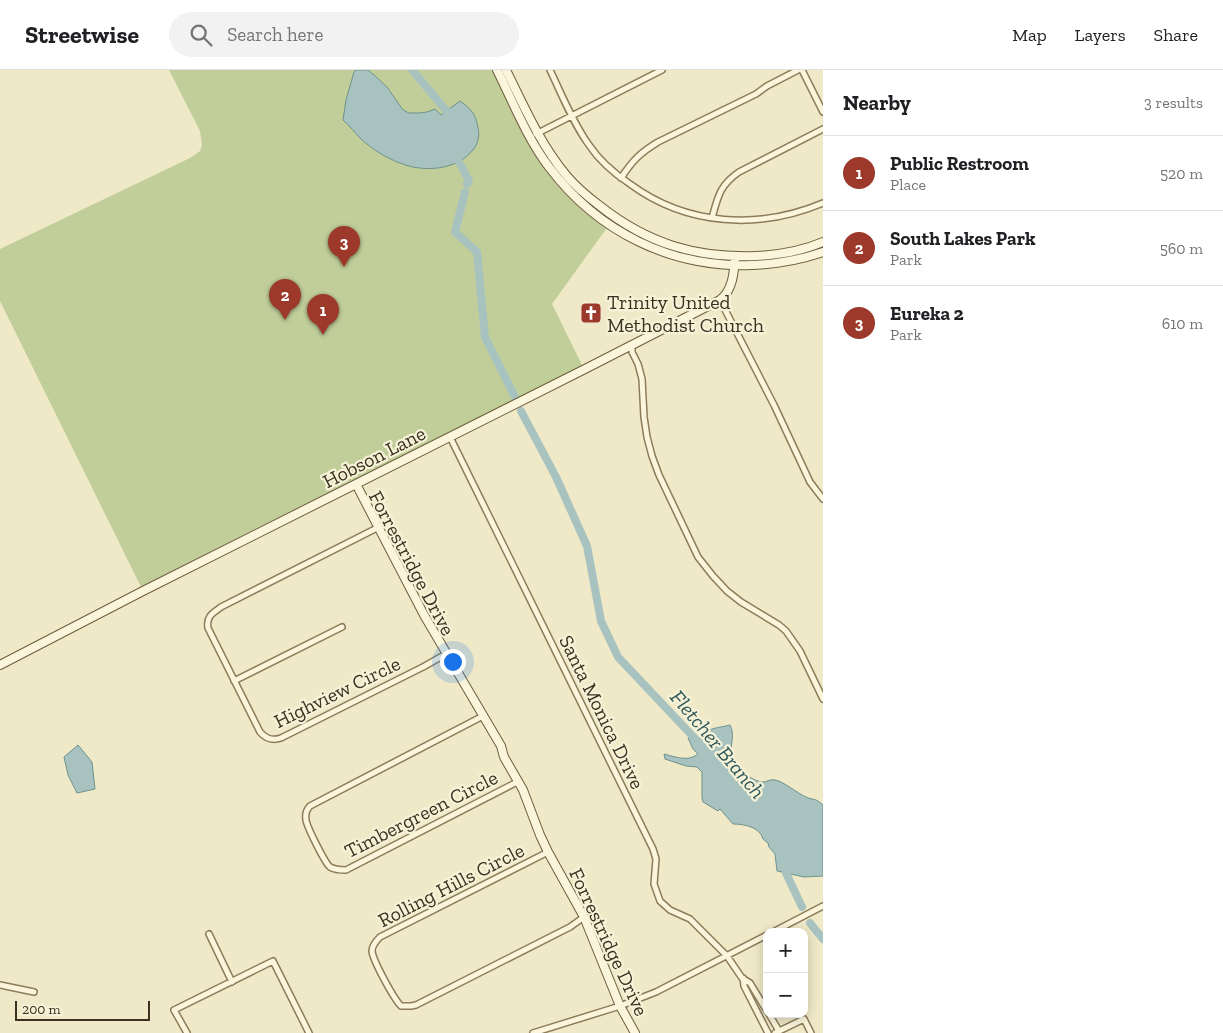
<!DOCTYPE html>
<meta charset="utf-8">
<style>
:root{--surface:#fff;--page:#f2f2f2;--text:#202124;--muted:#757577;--line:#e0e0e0;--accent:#9c392a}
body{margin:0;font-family:"Zilla Slab",serif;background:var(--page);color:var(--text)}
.controls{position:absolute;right:15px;bottom:15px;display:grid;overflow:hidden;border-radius:10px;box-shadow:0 2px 12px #0003}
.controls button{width:45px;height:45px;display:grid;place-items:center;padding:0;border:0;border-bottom:1px solid var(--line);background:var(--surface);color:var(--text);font:25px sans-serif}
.scale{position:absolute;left:15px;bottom:12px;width:135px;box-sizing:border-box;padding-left:5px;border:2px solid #3c3120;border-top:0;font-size:14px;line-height:18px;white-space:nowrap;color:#3c3120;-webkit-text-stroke:4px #f6f2d7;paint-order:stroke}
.you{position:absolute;left:452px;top:591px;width:18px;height:18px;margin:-12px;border:4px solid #fff;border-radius:50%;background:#1a73e8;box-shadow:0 0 0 8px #1a73e833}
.badge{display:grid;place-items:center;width:32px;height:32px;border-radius:50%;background:var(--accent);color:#fff;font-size:16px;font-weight:700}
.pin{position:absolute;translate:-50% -41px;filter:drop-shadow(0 1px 2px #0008)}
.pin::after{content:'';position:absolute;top:26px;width:18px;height:15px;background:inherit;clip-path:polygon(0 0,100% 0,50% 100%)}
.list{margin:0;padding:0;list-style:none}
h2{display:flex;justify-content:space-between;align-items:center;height:65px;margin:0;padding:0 20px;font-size:21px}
h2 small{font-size:16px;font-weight:400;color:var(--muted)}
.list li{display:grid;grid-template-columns:32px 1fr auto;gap:15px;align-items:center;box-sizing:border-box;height:75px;padding:0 20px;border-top:1px solid var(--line)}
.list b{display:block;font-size:19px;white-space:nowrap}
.list p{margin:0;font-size:16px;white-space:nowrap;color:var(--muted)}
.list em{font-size:16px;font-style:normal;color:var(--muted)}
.icon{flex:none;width:28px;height:28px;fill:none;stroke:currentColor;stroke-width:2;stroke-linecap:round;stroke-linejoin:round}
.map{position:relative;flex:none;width:823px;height:963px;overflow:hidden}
header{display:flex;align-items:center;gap:30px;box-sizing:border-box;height:70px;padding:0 25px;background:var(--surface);border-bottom:1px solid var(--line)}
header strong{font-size:24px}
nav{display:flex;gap:28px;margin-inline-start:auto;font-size:18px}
.search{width:350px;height:45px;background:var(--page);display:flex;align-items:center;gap:12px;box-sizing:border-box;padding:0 18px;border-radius:28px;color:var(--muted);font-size:19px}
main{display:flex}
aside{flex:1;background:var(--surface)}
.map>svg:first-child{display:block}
</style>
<header>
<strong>Streetwise</strong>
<div class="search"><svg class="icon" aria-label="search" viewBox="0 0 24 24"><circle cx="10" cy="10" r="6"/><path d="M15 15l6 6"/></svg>Search here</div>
<nav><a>Map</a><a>Layers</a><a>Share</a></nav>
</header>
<main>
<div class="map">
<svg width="823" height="963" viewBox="0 0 823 963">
<rect width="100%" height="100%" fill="#efe9c7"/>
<path fill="#c1ce9a" d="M 169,0 L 496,0 L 554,103 L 609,155 L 552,234 L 583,297 L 142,519 L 0,231 L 0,179 L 190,88 L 200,81 L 202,75 L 200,61 Z"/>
<path fill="#a8c3bf" stroke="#6e928e" d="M 356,0 L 368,0 L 374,5 L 387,17 L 403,40 L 409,43 L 419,43 L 427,42 L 435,39 L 441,45 L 460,31 C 471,39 476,44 478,58 C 480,65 478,74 473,80 C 457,100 424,103 400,93 C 386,88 372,79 361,69 C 355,63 350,56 343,50 L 346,30 L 354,2 Z
M 730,655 C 737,668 726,678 735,692 C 740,700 754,713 764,712 C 768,711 771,709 775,710 C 783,711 797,723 806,727 C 815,731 814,727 823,735 L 823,806 L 804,807 L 777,801 L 775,784 L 769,777 L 768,773 L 763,769 C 760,757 744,754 733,754 L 720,739 L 718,741 L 703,732 L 702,728 L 702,702 L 697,697 L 686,696 L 665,689 L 664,684 C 676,687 688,692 698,684 L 693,679 L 688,668 L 701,668 C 707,657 719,658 730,655 Z
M 78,675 L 92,692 L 95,719 L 77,723 L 68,705 L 64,687 Z"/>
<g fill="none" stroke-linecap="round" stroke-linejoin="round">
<path stroke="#a8c3bf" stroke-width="8" d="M 412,0 L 450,45 L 451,49
M 457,83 L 458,90 L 469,111 L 467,114
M 465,122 L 455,162 L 477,182 L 485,267 L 515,327
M 521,341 L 556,407 L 587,476 L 601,551 L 618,587 L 701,675
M 787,793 L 786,803 L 802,837
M 810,853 L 823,869"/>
<g stroke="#8c7c5c" stroke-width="8">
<path id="street" d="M 550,0 C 562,25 573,53 589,75 C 599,90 615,104 630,114 C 687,156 759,160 823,133
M 802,0 L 823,42
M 536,64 L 662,0
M 621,108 C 633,90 640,83 658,72 L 756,24 L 767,16 L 798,0
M 712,148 C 718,126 720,115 739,102 L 823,59
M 720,230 L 774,335 L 810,412 L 823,429
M 632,275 L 632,282 L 638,294 L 642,309 L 644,347 L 647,367 L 652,386 L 659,405 L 698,487 L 713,506 L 727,521 L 741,532 L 779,555 L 786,561 L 800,581 L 823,629
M 450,367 L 653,779 L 656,789 L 654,814 L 660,831 L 670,840 L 690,849 L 727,886 L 742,908 L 750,913 L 767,941
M 379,457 L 221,537 C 213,543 206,546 208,558 L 260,662 C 266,669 272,671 281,668 L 423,597 L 446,584
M 234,611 L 342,557
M 483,646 L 310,736 C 306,740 305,744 306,750 C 307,757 325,793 330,797 C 335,800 340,800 346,800 L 519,711
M 548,782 L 380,867 C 376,871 372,876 372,881 C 373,891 394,929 401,936 L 411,936 L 416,935 L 570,857 L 584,847
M 773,862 L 823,836
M 209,864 L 232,912
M 743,908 L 744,916 L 768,963
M 0,915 L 34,922
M 769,944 L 779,961
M 187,963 L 174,940 L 273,891 L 309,963
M 533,963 L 620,936 L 656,922 L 767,865
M 775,963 L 804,949 L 811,963"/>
</g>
<g stroke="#6e5c3f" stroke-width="10">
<path id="secondary" d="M 497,0 C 513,32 527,68 549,97 C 598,162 671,198 752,195 C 777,194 800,190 823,182
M 506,0 C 524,36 540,74 566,105 C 576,117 588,127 600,136 C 648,174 696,188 756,186 C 779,185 802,181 823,172
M 356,414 L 424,545 L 501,676 L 504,687 L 523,720 L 540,765 L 548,782 L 584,847 L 620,936 L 635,963
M 0,595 L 143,521 L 585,299 L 720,230 C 733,220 734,202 735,187"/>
</g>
<use href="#street" stroke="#faf5db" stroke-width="5"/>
<use href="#secondary" stroke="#faf5db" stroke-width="8"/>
</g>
<defs>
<g id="church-square" transform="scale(1.125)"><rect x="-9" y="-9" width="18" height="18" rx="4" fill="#9c392a" stroke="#f6f2d7"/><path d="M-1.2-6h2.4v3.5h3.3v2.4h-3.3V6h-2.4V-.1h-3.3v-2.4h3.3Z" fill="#fff"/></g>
</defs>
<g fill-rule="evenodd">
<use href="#church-square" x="591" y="243"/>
</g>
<g text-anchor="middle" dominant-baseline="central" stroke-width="4.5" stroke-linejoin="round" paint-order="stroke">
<g font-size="20" fill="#3c3120" stroke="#f6f2d7" text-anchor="start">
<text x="607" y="232">Trinity United<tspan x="607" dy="23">Methodist Church</tspan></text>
</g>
<g font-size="20" fill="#3c3120" stroke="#f6f2d7">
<text transform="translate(374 387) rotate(-27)">Hobson Lane</text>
<text transform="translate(412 493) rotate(62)">Forrestridge Drive</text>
<text transform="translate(337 622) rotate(-26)">Highview Circle</text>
<text transform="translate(602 642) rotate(64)">Santa Monica Drive</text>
<text transform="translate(421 744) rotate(-27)">Timbergreen Circle</text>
<text transform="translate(451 815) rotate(-27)">Rolling Hills Circle</text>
<text transform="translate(609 872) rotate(65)">Forrestridge Drive</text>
</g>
<g font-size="21" font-style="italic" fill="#2f585b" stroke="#f6f2d7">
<text transform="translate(718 674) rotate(50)">Fletcher Branch</text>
</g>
</g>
</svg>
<div class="controls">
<button>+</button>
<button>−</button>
</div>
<div class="scale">200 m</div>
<div class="you"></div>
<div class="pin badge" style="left:323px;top:265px">1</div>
<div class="pin badge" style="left:285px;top:250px">2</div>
<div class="pin badge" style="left:344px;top:197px">3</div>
</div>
<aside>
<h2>Nearby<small>3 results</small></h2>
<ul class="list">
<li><span class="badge">1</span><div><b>Public Restroom</b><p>Place</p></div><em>520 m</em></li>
<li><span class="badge">2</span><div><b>South Lakes Park</b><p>Park</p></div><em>560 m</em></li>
<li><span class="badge">3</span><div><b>Eureka 2</b><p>Park</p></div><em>610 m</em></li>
</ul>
</aside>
</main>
